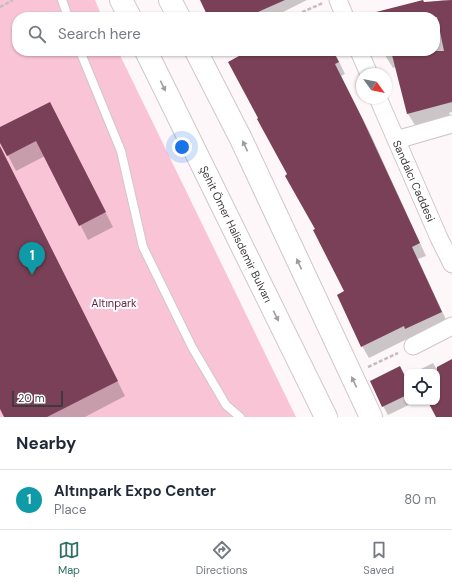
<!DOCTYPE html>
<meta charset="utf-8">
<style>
:root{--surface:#fff;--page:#f2f2f3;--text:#1f2937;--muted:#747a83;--line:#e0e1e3;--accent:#2f7262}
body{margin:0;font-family:"DM Sans",sans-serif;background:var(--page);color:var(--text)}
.controls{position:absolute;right:12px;bottom:12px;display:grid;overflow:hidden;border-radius:8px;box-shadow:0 1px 3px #0004}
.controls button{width:36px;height:36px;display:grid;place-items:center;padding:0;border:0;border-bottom:1px solid var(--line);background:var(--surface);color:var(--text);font:20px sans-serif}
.compass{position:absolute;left:356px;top:68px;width:36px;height:36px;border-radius:50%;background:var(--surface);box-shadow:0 1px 3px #0004;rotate:123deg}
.scale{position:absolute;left:12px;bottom:10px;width:51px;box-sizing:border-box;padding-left:4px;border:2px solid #3f3b3c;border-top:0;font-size:11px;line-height:14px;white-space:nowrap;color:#3f3b3c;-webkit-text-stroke:3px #fff;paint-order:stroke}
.you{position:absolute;left:182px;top:147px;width:14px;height:14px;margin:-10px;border:3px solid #fff;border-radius:50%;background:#1a73e8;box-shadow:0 0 0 6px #1a73e833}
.badge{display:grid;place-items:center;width:26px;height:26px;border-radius:50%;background:var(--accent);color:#fff;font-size:13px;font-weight:700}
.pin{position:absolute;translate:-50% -33px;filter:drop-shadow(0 1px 2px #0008)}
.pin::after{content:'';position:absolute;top:21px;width:14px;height:12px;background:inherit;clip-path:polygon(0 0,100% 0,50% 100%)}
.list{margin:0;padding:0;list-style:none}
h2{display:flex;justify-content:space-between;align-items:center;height:52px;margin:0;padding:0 16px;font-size:17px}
h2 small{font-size:13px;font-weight:400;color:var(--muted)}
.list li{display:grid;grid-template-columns:26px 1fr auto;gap:12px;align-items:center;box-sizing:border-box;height:60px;padding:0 16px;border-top:1px solid var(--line)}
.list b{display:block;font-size:15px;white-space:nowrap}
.list p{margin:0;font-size:13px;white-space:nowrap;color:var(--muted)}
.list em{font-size:13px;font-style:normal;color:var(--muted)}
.icon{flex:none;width:22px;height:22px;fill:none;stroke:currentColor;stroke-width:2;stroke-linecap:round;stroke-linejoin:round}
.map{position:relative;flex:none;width:452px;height:417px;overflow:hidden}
.search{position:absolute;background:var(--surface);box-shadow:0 1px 3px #0004;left:12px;right:12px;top:12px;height:44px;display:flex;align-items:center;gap:10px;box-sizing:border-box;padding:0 14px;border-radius:16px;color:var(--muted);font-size:15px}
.sheet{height:112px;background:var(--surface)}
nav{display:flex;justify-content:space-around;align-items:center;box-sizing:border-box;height:56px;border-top:1px solid var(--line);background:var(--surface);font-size:11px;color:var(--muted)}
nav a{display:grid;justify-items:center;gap:2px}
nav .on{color:var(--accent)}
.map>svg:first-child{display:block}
</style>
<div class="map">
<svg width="452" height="417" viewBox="0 0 452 417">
<rect width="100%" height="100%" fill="#fef7f9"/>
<path fill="#f9c4d6" d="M 0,0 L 95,0 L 102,17 L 17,17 L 17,51 L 118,51 L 296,417 L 0,417 Z"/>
<path fill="#0003" d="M 201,0 L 307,0 L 273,17 L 210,17 Z
M 443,0 L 452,0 L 452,112 L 449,113 L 450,115 L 415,125 L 408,114 L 396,67 L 393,68 L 386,57 L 385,51 L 435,51 L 435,17 L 376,17 L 375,13 L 423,1 L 424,3 Z
M 250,51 L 334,51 L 345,74 L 341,76 L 370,133 L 426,256 L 418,259 L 448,324 L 411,337 L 369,358 L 362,346 L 346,291 L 316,229 L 260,119 Z
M 50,103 L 113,227 L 88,240 L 45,156 L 16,171 L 0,140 L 0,129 Z
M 0,170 L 17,180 L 125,396 L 85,417 L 5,417 L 0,407 Z
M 452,360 L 452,417 L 437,417 L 429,402 L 437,402 L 437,372 L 415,372 L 433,363 L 436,368 Z
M 407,376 L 407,402 L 415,402 L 388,415 L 383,406 Z"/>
<path fill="#7a4057" d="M 200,0 L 285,0 L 247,17 L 208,17 Z
M 423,0 L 424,2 L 452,0 L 452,102 L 407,114 L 391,51 L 444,51 L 437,17 L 376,17 L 376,12 Z
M 248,51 L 333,51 L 339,62 L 335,64 L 363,120 L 420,243 L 412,247 L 442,312 L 405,329 L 404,326 L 361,347 L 337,295 L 344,291 L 313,230 L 315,229 L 285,176 L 287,174 L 257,119 L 258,118 L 228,62 Z
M 50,102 L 106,212 L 79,226 L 36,141 L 7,156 L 0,143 L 0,127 Z
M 0,146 L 118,381 L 47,417 L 4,417 L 0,409 Z
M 452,359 L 452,417 L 436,417 L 428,402 L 437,402 L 437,367 Z
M 400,366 L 407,380 L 407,395 L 382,407 L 370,381 Z"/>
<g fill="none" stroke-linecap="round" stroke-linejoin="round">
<g stroke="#d1c6ca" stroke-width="10">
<path id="service" d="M 62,0 L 68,17
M 80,51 L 121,151 L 143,247 L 192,347 L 226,405 L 240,417"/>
</g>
<g stroke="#d1c6ca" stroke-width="19">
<path id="minor" d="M 338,0 L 345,17
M 359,51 L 369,74
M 378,98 L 439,238 L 452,264
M 396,140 L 452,124
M 413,346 L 452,326"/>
</g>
<g stroke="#d1c6ca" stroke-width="24">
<path id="trunk" d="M 121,0 L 130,17
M 170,0 L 179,17
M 146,51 L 326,417
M 196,51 L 241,139 L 371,417"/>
</g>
<path stroke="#c4bdbf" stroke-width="2.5" stroke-dasharray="4 2" stroke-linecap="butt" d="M 0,7 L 13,0
M 291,17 L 323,3
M 368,367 L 398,353"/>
<use href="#service" stroke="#fff" stroke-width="8"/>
<use href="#minor" stroke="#fff" stroke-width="17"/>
<use href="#trunk" stroke="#fff" stroke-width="22"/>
</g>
<defs><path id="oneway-solid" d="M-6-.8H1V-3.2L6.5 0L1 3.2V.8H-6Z"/></defs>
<g fill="#9f9d9e">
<use href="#oneway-solid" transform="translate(163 86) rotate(64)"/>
<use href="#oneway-solid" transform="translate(245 146) rotate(-115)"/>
<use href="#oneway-solid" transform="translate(299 264) rotate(-115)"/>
<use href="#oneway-solid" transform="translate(276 316) rotate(64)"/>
<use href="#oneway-solid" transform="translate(354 382) rotate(-115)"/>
</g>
<g text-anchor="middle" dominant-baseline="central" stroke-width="4" stroke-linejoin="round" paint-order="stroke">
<g font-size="11" fill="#3f3b3c" stroke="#fff">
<text transform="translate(414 181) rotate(66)">Sandalcı Caddesi</text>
<text transform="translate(236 234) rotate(64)">Şehit Ömer Halisdemir Bulvarı</text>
</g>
<g font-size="11" fill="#6a1d41" stroke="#fff">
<text x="114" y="303">Altınpark</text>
</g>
</g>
</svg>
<div class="controls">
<button><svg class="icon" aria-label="locate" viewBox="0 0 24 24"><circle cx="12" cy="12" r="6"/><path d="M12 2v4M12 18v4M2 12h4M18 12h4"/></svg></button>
</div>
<svg class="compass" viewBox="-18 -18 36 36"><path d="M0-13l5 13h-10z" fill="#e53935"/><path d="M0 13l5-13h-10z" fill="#747a83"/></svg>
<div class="scale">20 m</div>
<div class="you"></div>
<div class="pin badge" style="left:32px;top:275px;background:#0f9aa8">1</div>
<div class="search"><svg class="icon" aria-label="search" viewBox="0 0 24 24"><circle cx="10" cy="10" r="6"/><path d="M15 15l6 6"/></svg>Search here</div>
</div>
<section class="sheet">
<h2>Nearby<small></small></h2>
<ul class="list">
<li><span class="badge" style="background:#0f9aa8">1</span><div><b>Altınpark Expo Center</b><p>Place</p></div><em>80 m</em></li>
</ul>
</section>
<nav>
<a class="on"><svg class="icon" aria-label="map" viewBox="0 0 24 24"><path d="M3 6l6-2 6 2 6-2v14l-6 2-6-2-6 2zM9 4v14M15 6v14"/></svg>Map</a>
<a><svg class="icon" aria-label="directions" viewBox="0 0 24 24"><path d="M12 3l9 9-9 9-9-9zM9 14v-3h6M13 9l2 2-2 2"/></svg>Directions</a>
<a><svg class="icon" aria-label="saved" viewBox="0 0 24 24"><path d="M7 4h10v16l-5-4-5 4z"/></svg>Saved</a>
</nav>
